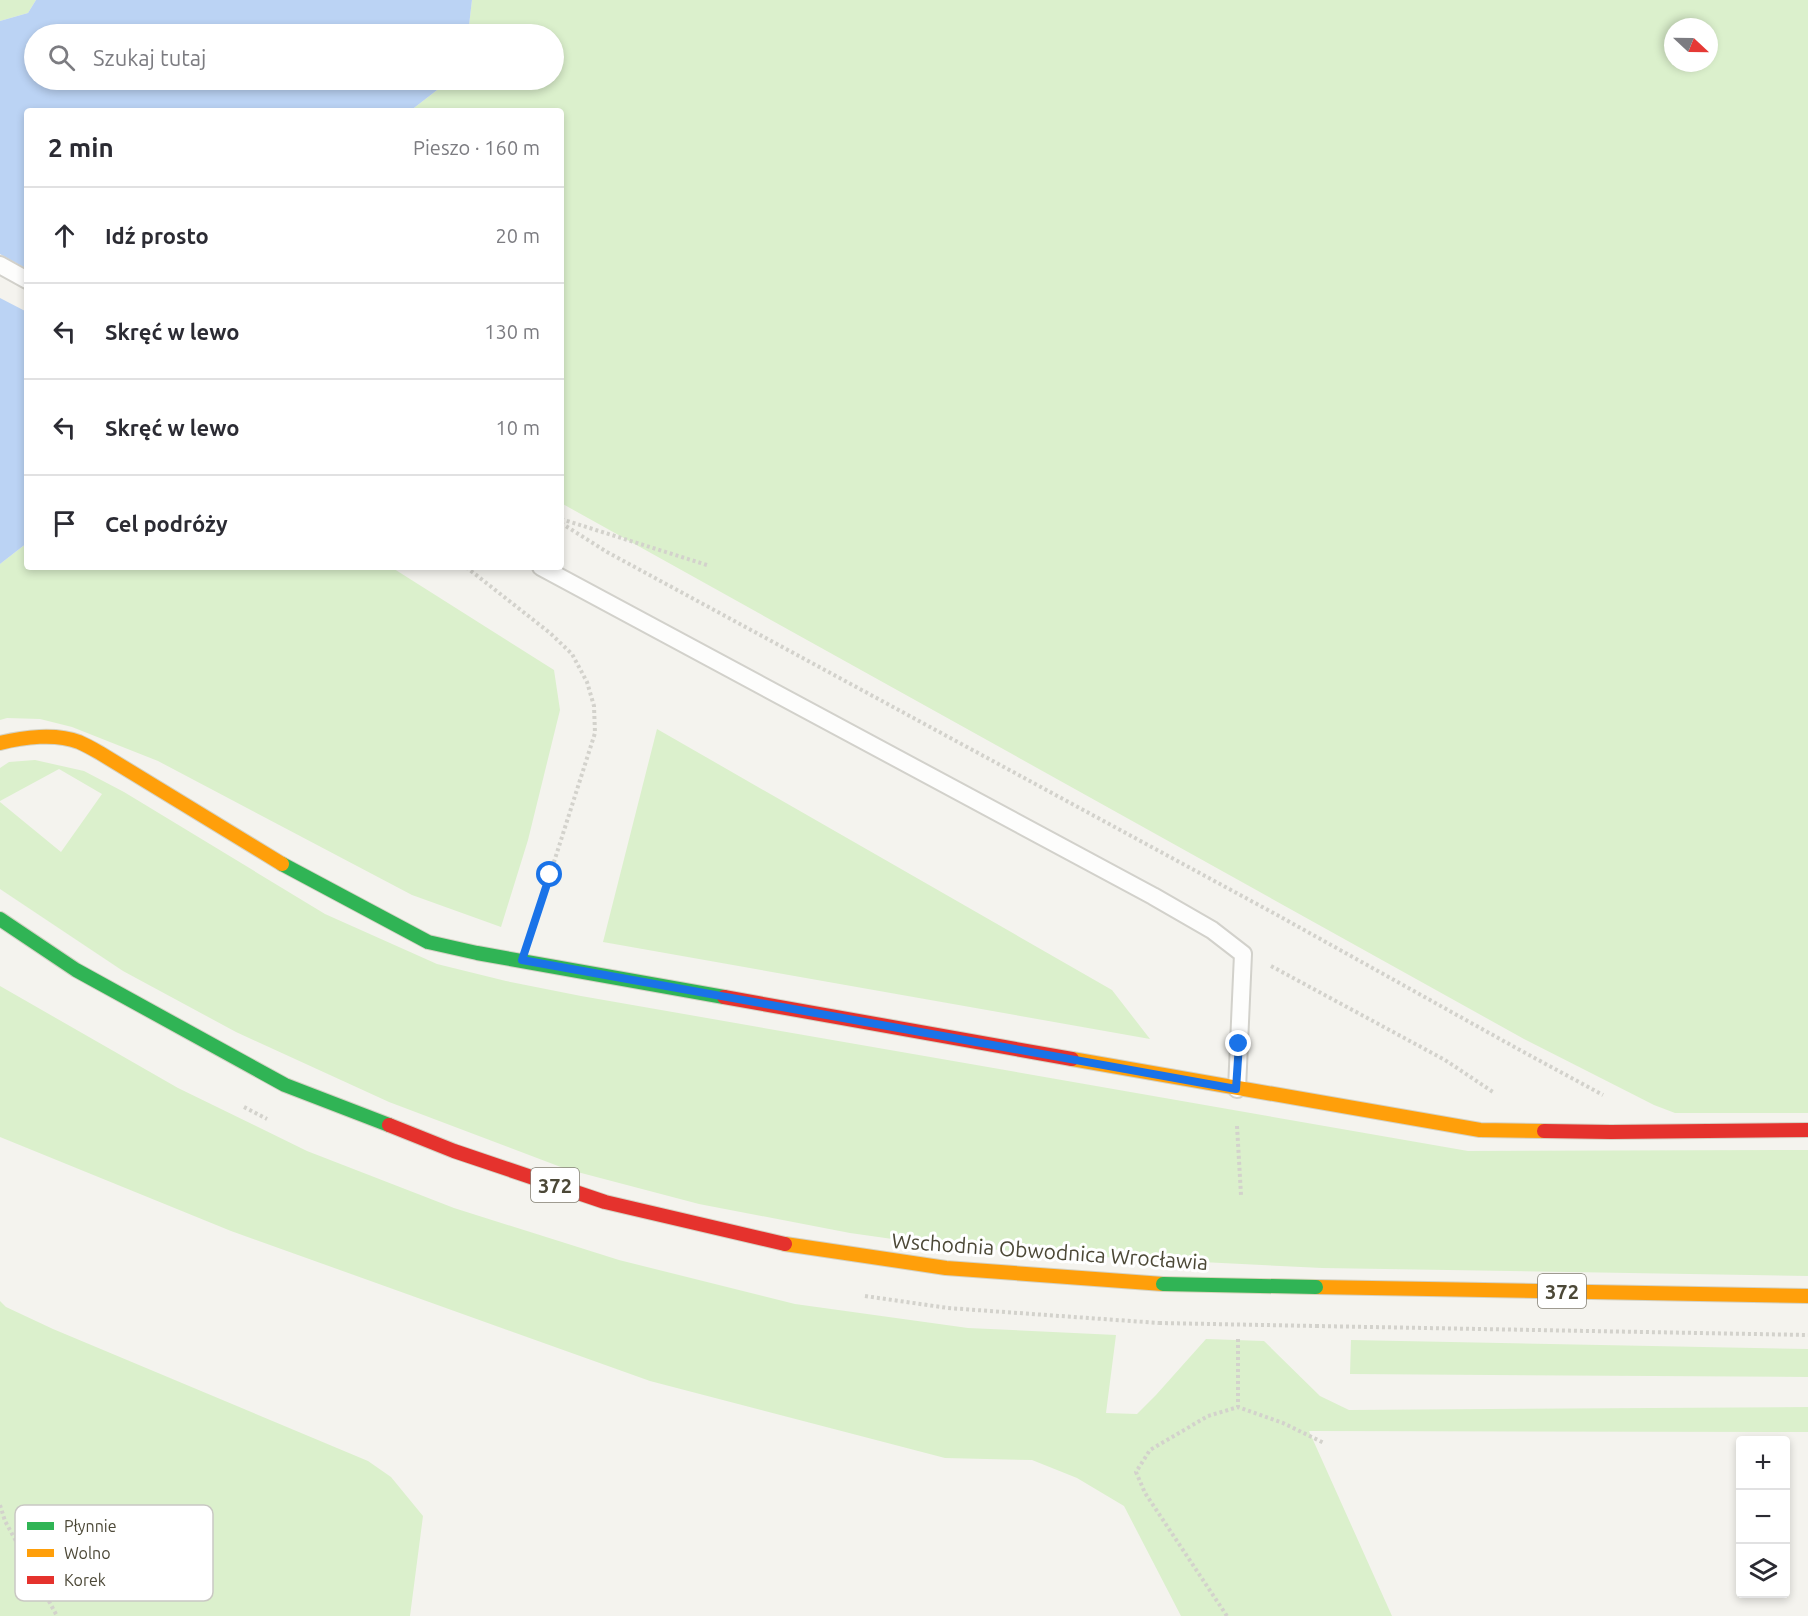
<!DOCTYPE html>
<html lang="pl">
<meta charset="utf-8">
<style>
:root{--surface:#fff;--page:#f2f2f3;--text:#2b2b33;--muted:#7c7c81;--line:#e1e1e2}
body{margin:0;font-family:Ubuntu,sans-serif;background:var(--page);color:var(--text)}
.controls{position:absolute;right:18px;bottom:18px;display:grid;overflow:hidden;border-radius:6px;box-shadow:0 3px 9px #0003}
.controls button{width:54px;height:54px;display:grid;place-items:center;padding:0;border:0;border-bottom:2px solid var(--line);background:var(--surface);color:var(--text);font:30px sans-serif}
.compass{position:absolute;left:1664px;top:18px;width:54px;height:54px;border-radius:50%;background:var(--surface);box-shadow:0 3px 9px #0003;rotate:112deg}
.stop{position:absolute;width:18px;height:18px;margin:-14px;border:4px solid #1a73e8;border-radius:50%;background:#fff}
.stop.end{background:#1a73e8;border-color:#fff;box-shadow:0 2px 6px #0008}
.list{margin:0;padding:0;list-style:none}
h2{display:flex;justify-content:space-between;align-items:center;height:78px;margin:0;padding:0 24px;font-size:26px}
h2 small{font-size:20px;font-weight:400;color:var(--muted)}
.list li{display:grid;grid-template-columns:39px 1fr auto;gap:18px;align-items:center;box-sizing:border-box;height:96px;padding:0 24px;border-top:2px solid var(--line)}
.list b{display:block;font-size:22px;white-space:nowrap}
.list em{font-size:20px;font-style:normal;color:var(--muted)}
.icon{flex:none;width:33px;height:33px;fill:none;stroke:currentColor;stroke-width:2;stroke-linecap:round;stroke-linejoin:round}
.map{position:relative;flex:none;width:1808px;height:1616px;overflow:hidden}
.search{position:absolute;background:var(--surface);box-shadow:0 3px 9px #0003;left:24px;top:24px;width:540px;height:66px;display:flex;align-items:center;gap:15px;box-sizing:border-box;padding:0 21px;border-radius:33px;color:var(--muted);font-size:22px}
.panel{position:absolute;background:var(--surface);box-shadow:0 3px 9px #0003;left:24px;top:108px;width:540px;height:462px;border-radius:6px}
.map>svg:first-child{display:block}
</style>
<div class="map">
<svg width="1808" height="1616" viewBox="0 0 1808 1616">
<rect width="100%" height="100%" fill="#f4f3ee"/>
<path fill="#dbf0cc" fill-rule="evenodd" d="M 0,0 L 36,0 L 28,13 L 0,21 Z
M 472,0 L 1808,0 L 1808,1113 L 1675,1113 L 1654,1105 L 1524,1039 L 561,503 L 561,111 L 410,111 L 450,80 L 554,80 L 554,34 L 468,34 ZM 1673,27 L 1709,27 L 1709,63 L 1673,63 Z
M 27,543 L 27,567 L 391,567 L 554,670 L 560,710 L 528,840 L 501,927 L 412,895 L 158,761 L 72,727 L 40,719 L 7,718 L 0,720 L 0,564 Z
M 657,729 L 1112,990 L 1150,1039 L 603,942 Z
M 35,760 L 84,771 L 124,792 L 325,914 L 437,964 L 506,981 L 581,996 L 1468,1151 L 1808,1150 L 1808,1276 L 1322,1268 L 1101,1257 L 942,1246 L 850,1233 L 699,1204 L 566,1169 L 389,1102 L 236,1032 L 123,971 L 0,889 L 0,802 L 61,852 L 102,794 L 59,769 L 0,801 L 0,768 L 9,762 Z
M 0,986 L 178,1088 L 307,1151 L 454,1208 L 619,1260 L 795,1304 L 968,1328 L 1116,1335 L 1106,1413 L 1137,1414 L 1156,1395 L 1206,1339 L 1264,1341 L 1320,1396 L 1349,1410 L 1808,1407 L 1808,1432 L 1309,1431 L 1392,1616 L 1181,1616 L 1124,1506 L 1077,1478 L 1032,1460 L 945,1458 L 650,1381 L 231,1231 L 0,1137 Z
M 0,1301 L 6,1307 L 53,1329 L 368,1461 L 391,1477 L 423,1516 L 410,1616 L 0,1616 Z
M 1351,1340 L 1808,1349 L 1808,1377 L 1350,1374 Z"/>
<path fill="#bbd3f4" d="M 36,0 L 472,0 L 468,34 L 34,34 L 34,80 L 450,80 L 410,111 L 27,111 L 27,543 L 0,564 L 0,21 L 28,13 Z"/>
<path fill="#f4f3ee" d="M 0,254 L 27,269 L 27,312 L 0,298 Z"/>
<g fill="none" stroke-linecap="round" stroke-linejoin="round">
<g stroke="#d2d1cb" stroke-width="20">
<path id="lane" d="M 0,265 L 27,280
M 541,567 L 1153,896 L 1212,930 L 1243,954 L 1237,1089"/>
</g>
<g stroke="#d4d2c4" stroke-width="16">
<path id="fast" d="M 282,864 L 428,942 L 477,953 L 724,997
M 0,919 L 76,970 L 285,1085 L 389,1125"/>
</g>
<g stroke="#d4d2c4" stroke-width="16">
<path id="slow" d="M 0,743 C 23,737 56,733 79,742 C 86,745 93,749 100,753 L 282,864
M 1072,1059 L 1480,1130 L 1544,1131
M 785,1244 L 946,1268 L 1163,1284
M 1316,1287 L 1808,1296"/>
</g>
<g stroke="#d4d2c4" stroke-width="16">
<path id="jam" d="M 724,997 L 1072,1059
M 389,1125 L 454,1151 L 605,1202 L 785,1244
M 1544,1131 L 1611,1132 L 1808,1130"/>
</g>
<path stroke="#d3d2cc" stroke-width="4" stroke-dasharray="3 3" stroke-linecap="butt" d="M 561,519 L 707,565
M 561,523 L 607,552 L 1279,916 L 1518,1049 L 1603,1095
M 466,567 L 550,633 L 572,654 L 587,682 L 594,706 L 595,733 L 533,928
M 1271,966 L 1445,1060 L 1493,1092
M 244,1107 L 267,1119
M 1237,1126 L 1241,1195
M 865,1296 L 948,1308 L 1159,1323
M 1316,1326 L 1808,1335
M 1238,1339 L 1238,1407
M 0,1505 L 5,1521 L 57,1616
M 1227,1616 L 1145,1493 L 1136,1472 L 1150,1450 L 1208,1416 L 1238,1407 L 1283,1423 L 1324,1443"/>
<use href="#lane" stroke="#fdfdfc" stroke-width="16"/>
<use href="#fast" stroke="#30b455" stroke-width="14"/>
<use href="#slow" stroke="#ff9f0a" stroke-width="14"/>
<use href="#jam" stroke="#e5322d" stroke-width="14"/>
<g stroke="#d8d4ba" stroke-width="16" stroke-linecap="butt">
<path id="fast-bridge" d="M 1163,1284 L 1316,1287"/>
</g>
<path stroke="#d3d2cc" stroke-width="4" stroke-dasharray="3 3" stroke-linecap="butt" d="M 1159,1323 L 1316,1326"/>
<use href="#fast-bridge" stroke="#30b455" stroke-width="14"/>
</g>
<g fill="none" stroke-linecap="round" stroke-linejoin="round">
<path stroke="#1a73e8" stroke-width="8" d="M 550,875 L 522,960 L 1236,1089 L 1239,1044"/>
</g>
<g text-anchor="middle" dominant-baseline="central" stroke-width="6" stroke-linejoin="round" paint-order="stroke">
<g fill="#fff" stroke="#827f73" stroke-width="1.5">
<rect x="531" y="1168" width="48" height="34" rx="4.5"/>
<rect x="1538" y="1274" width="48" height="34" rx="4.5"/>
</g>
<g font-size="20" font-weight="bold" fill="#4c4837">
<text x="555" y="1185">372</text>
<text x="1562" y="1291">372</text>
</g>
<g font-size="21" fill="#4c4837" stroke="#fff">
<text transform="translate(1050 1251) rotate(4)">Wschodnia Obwodnica Wrocławia</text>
</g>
</g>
<rect x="15" y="1505" width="198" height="96" rx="9" fill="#fff" stroke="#c9c8c3" stroke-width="1.5"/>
<rect x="27" y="1522" width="27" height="8" fill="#30b455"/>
<rect x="27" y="1549" width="27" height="8" fill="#ff9f0a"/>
<rect x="27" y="1576" width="27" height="8" fill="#e5322d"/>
<g font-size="16" fill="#4c4837">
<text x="64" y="1532">Płynnie</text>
<text x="64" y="1559">Wolno</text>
<text x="64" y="1586">Korek</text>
</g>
</svg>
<div class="controls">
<button>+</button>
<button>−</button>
<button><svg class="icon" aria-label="layers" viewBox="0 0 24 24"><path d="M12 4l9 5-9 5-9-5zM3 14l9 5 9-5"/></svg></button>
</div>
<svg class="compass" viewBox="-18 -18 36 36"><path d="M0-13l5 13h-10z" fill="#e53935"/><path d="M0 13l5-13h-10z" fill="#7c7c81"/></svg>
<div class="stop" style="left:550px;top:875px"></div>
<div class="stop end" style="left:1239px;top:1044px"></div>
<div class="search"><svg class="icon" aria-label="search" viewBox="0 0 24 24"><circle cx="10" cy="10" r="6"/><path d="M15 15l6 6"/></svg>Szukaj tutaj</div>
<section class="panel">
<h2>2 min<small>Pieszo · 160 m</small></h2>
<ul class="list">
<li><svg class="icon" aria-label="ahead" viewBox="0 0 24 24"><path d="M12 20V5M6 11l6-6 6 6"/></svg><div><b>Idź prosto</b></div><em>20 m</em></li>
<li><svg class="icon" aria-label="left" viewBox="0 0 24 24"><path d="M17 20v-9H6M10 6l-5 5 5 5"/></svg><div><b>Skręć w lewo</b></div><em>130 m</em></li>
<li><svg class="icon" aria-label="left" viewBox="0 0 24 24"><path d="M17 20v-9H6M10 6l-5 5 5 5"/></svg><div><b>Skręć w lewo</b></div><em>10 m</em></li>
<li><svg class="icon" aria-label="arrive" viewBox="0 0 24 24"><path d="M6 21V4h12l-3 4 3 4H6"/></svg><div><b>Cel podróży</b></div></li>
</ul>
</section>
</div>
